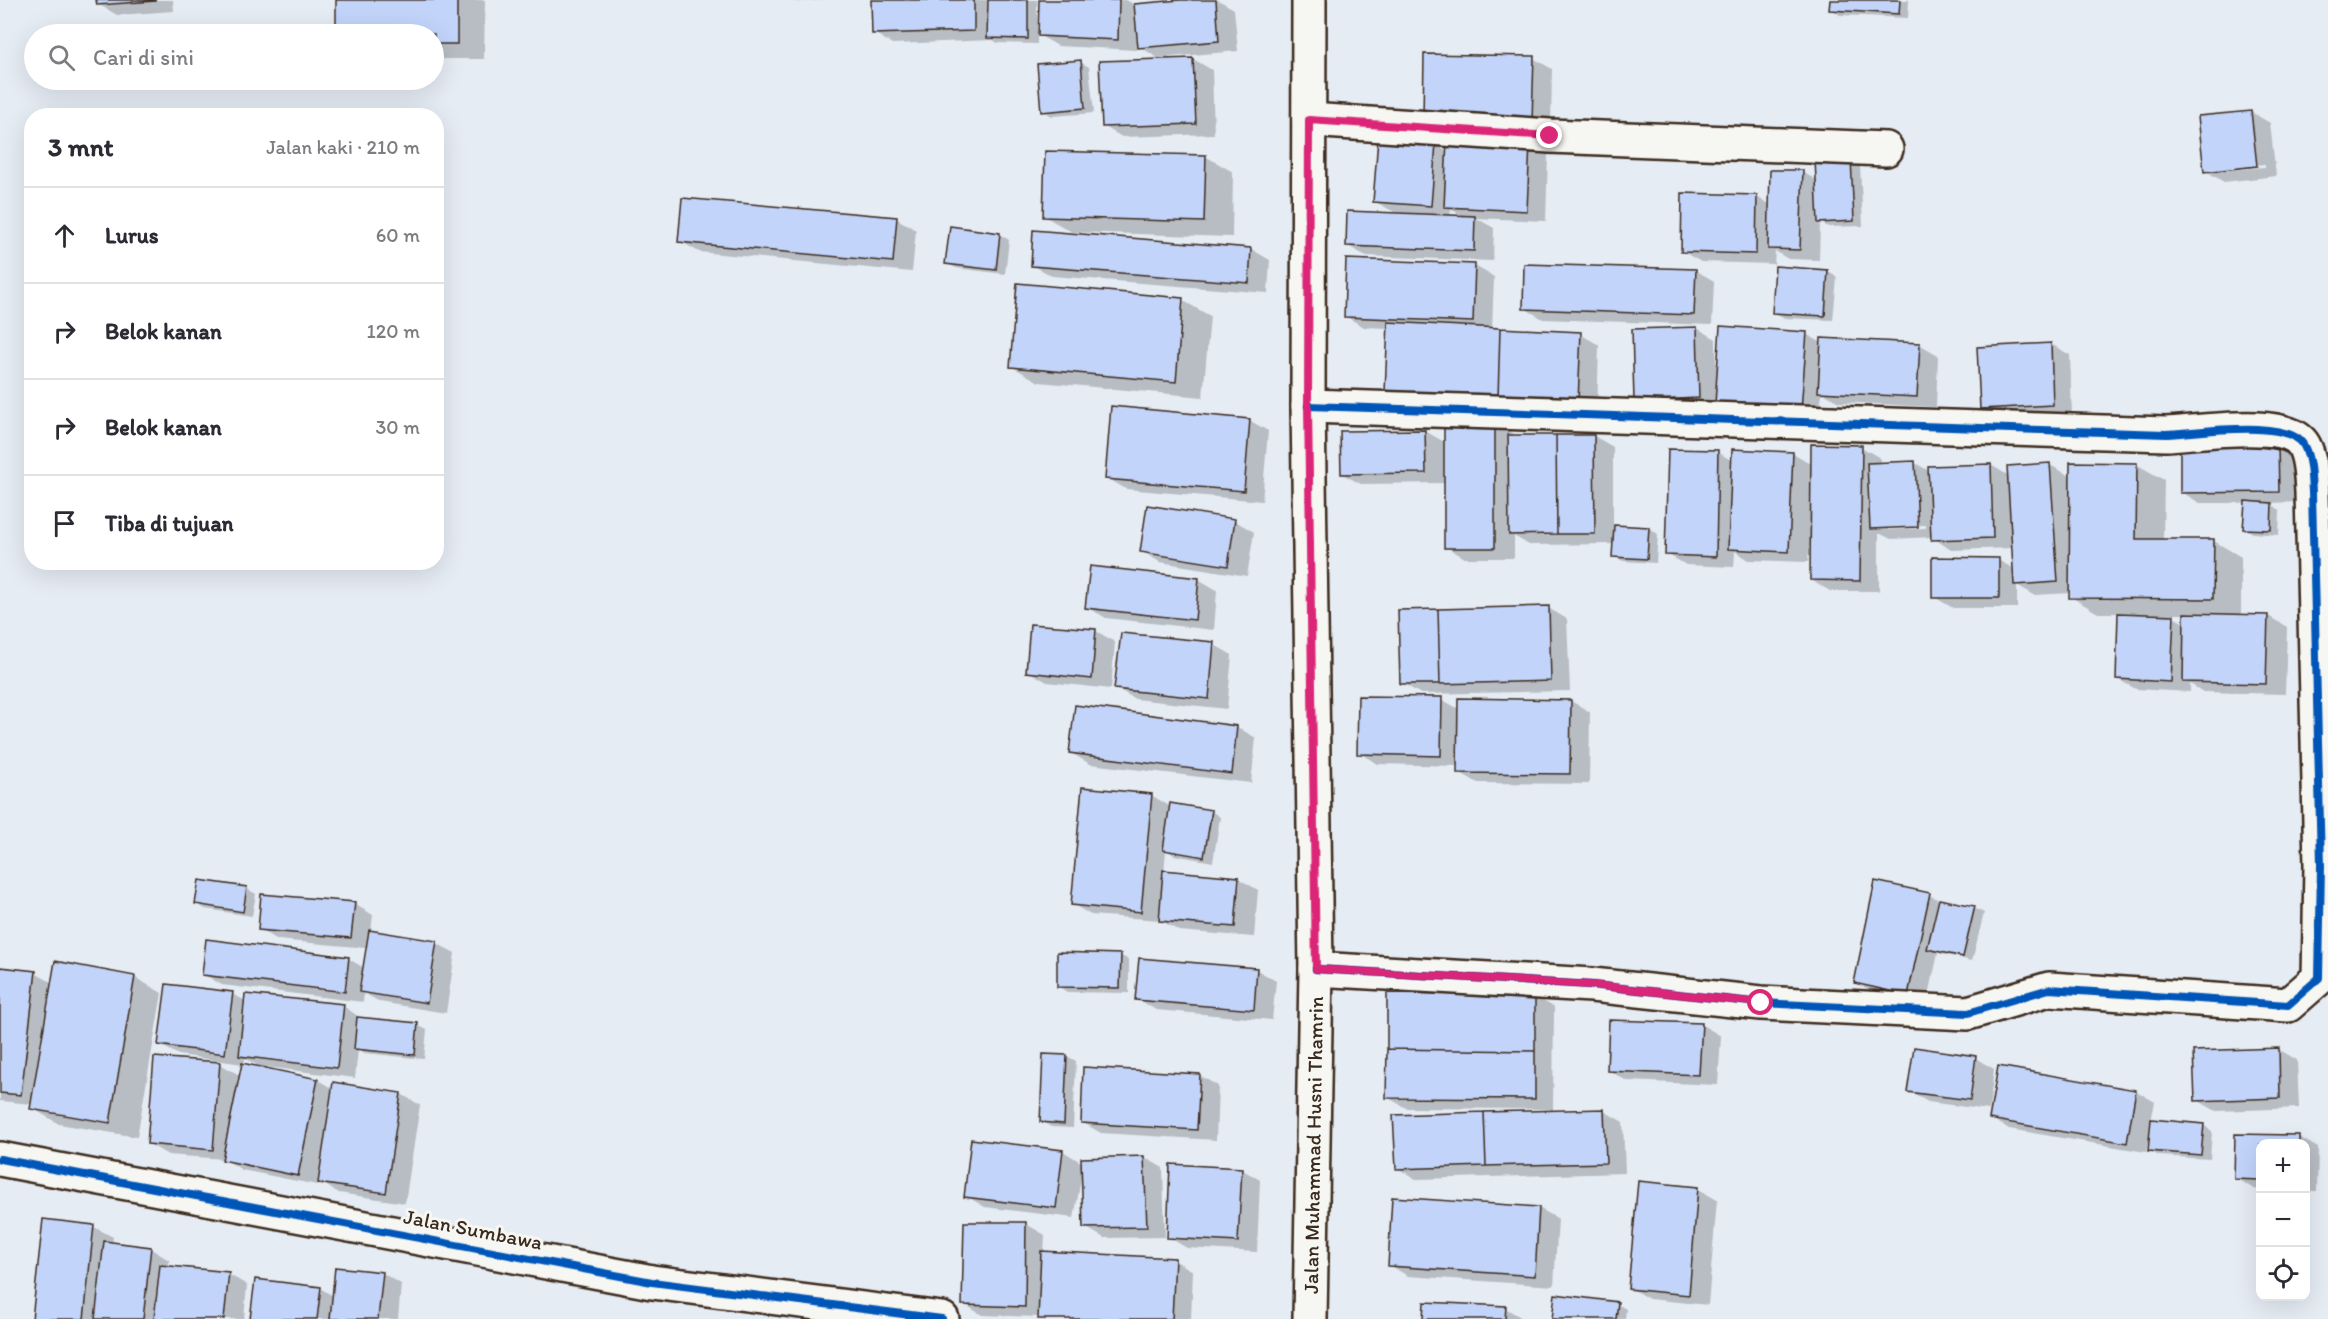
<!DOCTYPE html>
<html lang="id">
<meta charset="utf-8">
<style>
:root{--surface:#fff;--page:#f7f7f7;--text:#2b2b33;--muted:#7c7c81;--line:#e1e1e2}
body{margin:0;font-family:Itim,sans-serif;background:var(--page);color:var(--text)}
.controls{position:absolute;right:18px;bottom:18px;display:grid;overflow:hidden;border-radius:12px;box-shadow:0 6px 24px #0002}
.controls button{width:54px;height:54px;display:grid;place-items:center;padding:0;border:0;border-bottom:2px solid var(--line);background:var(--surface);color:var(--text);font:30px sans-serif}
.stop{position:absolute;width:18px;height:18px;margin:-14px;border:4px solid #db2777;border-radius:50%;background:#fff}
.stop.end{background:#db2777;border-color:#fff;box-shadow:0 2px 6px #0008}
.list{margin:0;padding:0;list-style:none}
h2{display:flex;justify-content:space-between;align-items:center;height:78px;margin:0;padding:0 24px;font-size:26px}
h2 small{font-size:20px;font-weight:400;color:var(--muted)}
.list li{display:grid;grid-template-columns:39px 1fr auto;gap:18px;align-items:center;box-sizing:border-box;height:96px;padding:0 24px;border-top:2px solid var(--line)}
.list b{display:block;font-size:22px;white-space:nowrap}
.list em{font-size:20px;font-style:normal;color:var(--muted)}
.icon{flex:none;width:33px;height:33px;fill:none;stroke:currentColor;stroke-width:2;stroke-linecap:round;stroke-linejoin:round}
.map{position:relative;flex:none;width:2328px;height:1319px;overflow:hidden}
.search{position:absolute;background:var(--surface);box-shadow:0 6px 24px #0002;left:24px;top:24px;width:420px;height:66px;display:flex;align-items:center;gap:15px;box-sizing:border-box;padding:0 21px;border-radius:33px;color:var(--muted);font-size:22px}
.panel{position:absolute;background:var(--surface);box-shadow:0 6px 24px #0002;left:24px;top:108px;width:420px;height:462px;border-radius:24px}
.map>svg:first-child{display:block}
</style>
<div class="map">
<svg width="2328" height="1319" viewBox="0 0 2328 1319">
<rect width="100%" height="100%" fill="#e6ecf4"/>
<filter id="ink" filterUnits="userSpaceOnUse"><feTurbulence type="fractalNoise" baseFrequency=".0167" numOctaves="2"/><feDisplacementMap in="SourceGraphic" scale="12" xChannelSelector="R" yChannelSelector="G"/><feConvolveMatrix kernelMatrix="1 2 1 2 8 2 1 2 1" color-interpolation-filters="sRGB"/></filter>
<g filter="url(#ink)">
<path fill="#0003" fill-rule="evenodd" d="M 98,0 L 173,0 L 174,11 L 117,15 L 98,4 Z
M 337,0 L 485,0 L 484,59 L 434,59 L 434,34 L 337,34 Z
M 792,0 L 824,0 L 796,2 Z
M 873,0 L 1037,0 L 1037,31 L 1040,31 L 1041,0 L 1126,0 L 1135,5 L 1218,0 L 1234,9 L 1238,51 L 1158,58 L 1137,45 L 1137,50 L 1058,46 L 1037,34 L 1037,44 L 998,43 L 993,40 L 892,44 L 874,33 Z
M 1831,0 L 1909,0 L 1908,18 L 1840,15 L 1831,9 Z
M 1425,56 L 1533,58 L 1552,69 L 1551,131 Z
M 1193,59 L 1212,70 L 1214,134 L 1122,137 L 1103,126 L 1101,62 Z
M 1080,62 L 1089,67 L 1094,113 L 1052,116 L 1043,111 Z
M 2251,112 L 2270,123 L 2276,176 L 2224,182 L 2206,171 ZM 2265,164 L 2265,167 L 2221,171 L 2221,168 Z
M 1529,143 L 1548,154 L 1546,221 L 1476,218 L 1494,228 L 1493,261 L 1366,256 L 1348,246 L 1398,214 L 1374,201 L 1436,145 L 1448,152 ZM 1451,209 L 1464,217 L 1450,216 Z
M 1205,156 L 1233,172 L 1232,237 L 1072,232 L 1044,216 Z
M 1851,159 L 1860,165 L 1863,226 L 1828,227 L 1820,222 L 1819,260 L 1788,259 L 1775,251 L 1774,264 L 1701,262 L 1682,251 L 1684,195 L 1757,197 L 1771,205 L 1802,172 L 1818,181 Z
M 897,219 L 916,230 L 912,272 L 699,252 L 680,241 Z
M 1035,232 L 1251,249 L 1270,260 L 1268,293 L 1052,276 L 1033,265 Z
M 999,234 L 1009,240 L 1005,274 L 956,268 L 947,263 Z
M 1475,266 L 1494,277 L 1492,329 L 1580,334 L 1599,345 L 1597,412 L 1389,328 L 1364,327 L 1345,316 Z
M 1695,270 L 1714,281 L 1712,325 L 1543,319 L 1524,308 Z
M 1827,271 L 1837,277 L 1833,320 L 1783,318 L 1774,312 Z
M 1182,300 L 1210,316 L 1203,397 L 1039,382 L 1011,366 Z
M 1697,328 L 1716,339 L 1716,364 L 1806,334 L 1822,343 L 1919,344 L 1938,355 L 1936,407 L 1839,402 L 1822,392 L 1819,420 L 1635,400 Z
M 2051,344 L 2070,355 L 2072,416 L 2001,419 L 1982,408 Z
M 1249,420 L 1268,431 L 1262,501 L 1126,489 L 1107,478 Z
M 1495,423 L 1514,434 L 1514,437 L 1594,436 L 1613,447 L 1613,526 L 1649,528 L 1658,534 L 1656,563 L 1623,561 L 1614,556 L 1614,544 L 1529,545 L 1514,536 L 1514,558 L 1465,558 L 1446,547 L 1446,483 L 1361,484 L 1342,474 L 1425,431 L 1446,443 Z
M 2278,446 L 2297,457 L 2298,502 L 2269,503 L 2280,510 L 2279,535 L 2253,533 L 2244,528 L 2246,503 L 2200,503 L 2181,492 Z
M 1861,447 L 1880,458 L 1880,464 L 1915,463 L 1929,471 L 1991,465 L 2009,476 L 2050,465 L 2072,477 L 2136,464 L 2164,480 L 2163,540 L 2214,541 L 2241,557 L 2241,616 L 2268,616 L 2287,627 L 2285,694 L 2203,692 L 2190,684 L 2190,692 L 2136,689 L 2117,679 L 2120,613 L 2098,613 L 2071,597 L 2071,593 L 2034,595 L 2017,585 L 2017,608 L 1953,608 L 1934,597 L 1998,560 L 2014,569 L 2013,548 L 1951,550 L 1932,537 L 1891,539 L 1879,533 L 1879,591 L 1830,591 L 1811,580 L 1812,547 L 1809,547 L 1808,562 L 1749,560 L 1735,551 L 1734,567 L 1686,565 L 1667,554 L 1717,452 L 1733,461 L 1734,451 L 1793,453 L 1813,465 ZM 1926,525 L 1926,528 L 1888,530 L 1888,527 ZM 2168,614 L 2186,614 L 2186,624 Z
M 1148,507 L 1235,521 L 1254,532 L 1247,576 L 1160,562 L 1141,551 Z
M 1198,579 L 1217,590 L 1214,630 L 1106,618 L 1087,607 Z
M 1548,608 L 1567,619 L 1570,691 L 1421,694 L 1402,683 Z
M 1031,625 L 1096,631 L 1115,642 L 1111,689 L 1047,682 L 1028,671 Z
M 1213,644 L 1232,655 L 1227,709 L 1135,699 L 1116,688 Z
M 1441,699 L 1459,709 L 1571,701 L 1590,712 L 1589,784 L 1478,783 L 1459,772 L 1459,766 L 1378,764 L 1359,753 Z
M 1076,706 L 1237,727 L 1256,738 L 1251,783 L 1090,764 L 1071,753 Z
M 1151,795 L 1171,807 L 1211,811 L 1220,817 L 1213,862 L 1174,855 L 1166,850 L 1164,872 L 1239,879 L 1258,890 L 1254,937 L 1179,931 L 1160,920 L 1091,915 L 1072,904 Z
M 247,889 L 256,894 L 252,916 L 205,909 L 196,903 Z
M 1929,895 L 1939,900 L 1974,908 L 1984,913 L 1972,961 L 1938,953 L 1927,1005 L 1874,993 L 1856,982 Z
M 354,904 L 373,915 L 371,932 L 436,943 L 455,953 L 446,1013 L 380,1002 L 364,993 L 363,1002 L 222,985 L 203,974 L 349,959 L 364,968 L 368,948 L 278,940 L 259,929 Z
M 1120,955 L 1129,960 L 1129,993 L 1067,992 L 1058,986 Z
M 0,969 L 35,973 L 53,983 L 134,977 L 162,993 L 137,1137 L 59,1124 L 32,1108 L 32,1104 L 0,1101 Z
M 1257,970 L 1276,981 L 1272,1020 L 1156,1010 L 1137,999 Z
M 232,994 L 246,1001 L 343,1006 L 362,1019 L 417,1025 L 427,1030 L 424,1059 L 365,1053 L 358,1049 L 355,1078 L 267,1067 L 267,1070 L 318,1080 L 333,1089 L 401,1094 L 420,1105 L 405,1203 L 339,1193 L 318,1181 L 317,1185 L 242,1170 L 224,1159 L 168,1155 L 149,1144 L 156,1058 L 220,1064 L 241,1076 L 243,1064 L 179,1055 L 160,1045 ZM 245,1058 L 262,1068 L 244,1065 Z
M 1535,997 L 1554,1007 L 1553,1112 L 1604,1111 L 1623,1122 L 1625,1173 L 1416,1179 L 1397,1168 L 1550,1112 L 1550,1109 L 1406,1108 L 1387,1097 Z
M 1702,1025 L 1721,1036 L 1718,1085 L 1627,1081 L 1608,1070 Z
M 2278,1049 L 2297,1060 L 2299,1108 L 2216,1111 L 2197,1100 Z
M 1067,1056 L 1076,1061 L 1073,1128 L 1051,1127 L 1041,1121 Z
M 1975,1058 L 1994,1069 L 1989,1110 L 1928,1102 L 1909,1091 Z
M 1199,1075 L 1218,1086 L 1216,1140 L 1101,1133 L 1082,1122 Z
M 2136,1091 L 2155,1102 L 2151,1121 L 2203,1125 L 2212,1131 L 2210,1159 L 2159,1156 L 2150,1151 L 2151,1137 L 2149,1137 L 2146,1152 L 2009,1129 L 1990,1118 Z
M 2236,1135 L 2299,1137 L 2318,1148 L 2317,1191 L 2306,1191 L 2306,1144 L 2260,1144 L 2260,1190 L 2254,1189 L 2235,1178 Z
M 1063,1151 L 1082,1163 L 1144,1157 L 1163,1168 L 1165,1237 L 1104,1238 L 1085,1227 L 1083,1168 L 1074,1218 L 985,1207 L 966,1196 Z
M 1241,1169 L 1260,1180 L 1257,1252 L 1187,1248 L 1168,1237 Z
M 1698,1189 L 1717,1200 L 1708,1305 L 1649,1299 L 1630,1288 Z
M 1539,1208 L 1558,1219 L 1554,1286 L 1408,1276 L 1389,1265 Z
M 1026,1224 L 1045,1235 L 1044,1253 L 1174,1260 L 1193,1271 L 1191,1319 L 1039,1319 L 1040,1317 L 982,1315 L 964,1304 Z
M 94,1227 L 113,1237 L 112,1244 L 151,1249 L 169,1260 L 169,1267 L 228,1274 L 247,1285 L 244,1319 L 33,1319 Z
M 382,1273 L 401,1284 L 398,1319 L 252,1319 L 320,1288 L 333,1296 Z
M 1617,1304 L 1626,1309 L 1625,1319 L 1553,1319 Z
M 1505,1308 L 1524,1319 L 1425,1319 Z"/>
<path fill="#c2d4fa" stroke="#3b2a1e" stroke-width="1.5" d="M 96,0 L 155,0 L 155,1 L 97,5 Z
M 336,0 L 457,0 L 457,44 L 434,44 L 434,34 L 336,34 Z
M 871,0 L 974,0 L 974,31 L 872,34 Z
M 988,0 L 1028,0 L 1028,39 L 987,38 Z
M 1039,0 L 1119,0 L 1118,40 L 1038,36 Z
M 1180,0 L 1216,0 L 1219,41 L 1138,48 L 1134,4 Z
M 1830,0 L 1900,0 L 1899,14 L 1829,10 Z
M 1424,54 L 1534,56 L 1532,121 L 1423,120 Z
M 1193,58 L 1196,124 L 1102,127 L 1099,61 Z
M 1081,60 L 1085,108 L 1041,112 L 1037,64 Z
M 2251,111 L 2257,166 L 2204,172 L 2198,116 Z
M 1378,138 L 1436,143 L 1431,206 L 1373,202 Z
M 1447,139 L 1530,142 L 1527,211 L 1444,207 Z
M 1045,151 L 1206,155 L 1204,222 L 1043,217 Z
M 1851,158 L 1854,221 L 1818,223 L 1815,159 Z
M 1770,170 L 1803,170 L 1800,250 L 1768,249 Z
M 1682,193 L 1757,195 L 1756,254 L 1681,252 Z
M 682,198 L 897,217 L 893,262 L 678,242 Z
M 1347,211 L 1475,216 L 1474,251 L 1346,246 Z
M 950,226 L 1000,233 L 996,270 L 945,264 Z
M 1033,230 L 1251,248 L 1249,283 L 1031,266 Z
M 1346,259 L 1475,264 L 1473,322 L 1344,317 Z
M 1524,264 L 1696,269 L 1694,315 L 1523,309 Z
M 1775,266 L 1828,270 L 1825,316 L 1772,313 Z
M 1017,283 L 1183,298 L 1176,382 L 1010,367 Z
M 1388,322 L 1500,328 L 1498,398 L 1385,392 Z
M 1720,326 L 1807,332 L 1801,410 L 1715,404 Z
M 1697,327 L 1699,398 L 1634,401 L 1632,329 Z
M 1500,328 L 1581,332 L 1578,402 L 1498,398 Z
M 1821,338 L 1920,343 L 1917,397 L 1818,392 Z
M 2051,343 L 2053,405 L 1980,409 L 1977,347 Z
M 1111,406 L 1250,419 L 1244,491 L 1105,479 Z
M 1444,422 L 1495,422 L 1495,548 L 1444,548 Z
M 1425,430 L 1426,473 L 1341,474 L 1340,431 Z
M 1508,435 L 1556,435 L 1557,534 L 1509,535 Z
M 1556,435 L 1594,435 L 1595,534 L 1557,534 Z
M 1811,444 L 1862,445 L 1860,581 L 1810,580 Z
M 2278,445 L 2279,492 L 2180,493 L 2180,446 Z
M 1668,449 L 1718,450 L 1716,557 L 1665,555 Z
M 1732,449 L 1793,452 L 1789,552 L 1728,549 Z
M 1915,461 L 1918,527 L 1870,529 L 1867,463 Z
M 2070,462 L 2137,463 L 2136,539 L 2214,539 L 2213,599 L 2069,598 Z
M 2050,463 L 2058,582 L 2014,585 L 2007,466 Z
M 1991,464 L 1993,538 L 1931,540 L 1928,466 Z
M 2245,501 L 2272,503 L 2271,530 L 2243,529 Z
M 1147,505 L 1235,519 L 1228,566 L 1140,552 Z
M 1614,525 L 1649,527 L 1647,559 L 1612,557 Z
M 1932,557 L 1999,558 L 1999,598 L 1932,598 Z
M 1090,566 L 1199,578 L 1195,620 L 1085,608 Z
M 1549,606 L 1551,681 L 1440,684 L 1438,609 Z
M 1438,609 L 1440,684 L 1400,684 L 1398,610 Z
M 2118,613 L 2174,615 L 2171,682 L 2116,679 Z
M 2184,613 L 2268,615 L 2266,684 L 2183,682 Z
M 1030,624 L 1096,629 L 1092,679 L 1026,672 Z
M 1121,633 L 1214,642 L 1209,699 L 1114,689 Z
M 1358,696 L 1442,697 L 1441,756 L 1357,754 Z
M 1458,698 L 1571,700 L 1570,774 L 1457,773 Z
M 1075,705 L 1237,726 L 1232,774 L 1069,753 Z
M 1082,787 L 1152,794 L 1141,912 L 1071,905 Z
M 1170,803 L 1212,810 L 1204,857 L 1163,850 Z
M 1163,870 L 1239,877 L 1235,927 L 1159,921 Z
M 199,880 L 247,887 L 243,912 L 195,904 Z
M 1875,881 L 1930,893 L 1908,995 L 1854,983 Z
M 261,894 L 355,902 L 351,938 L 258,930 Z
M 1939,899 L 1975,906 L 1963,957 L 1927,949 Z
M 369,930 L 437,941 L 427,1003 L 359,992 Z
M 206,939 L 349,957 L 345,992 L 202,975 Z
M 1057,952 L 1121,954 L 1120,988 L 1057,987 Z
M 1139,958 L 1257,968 L 1254,1010 L 1135,1000 Z
M 55,961 L 135,976 L 110,1123 L 30,1109 Z
M 0,967 L 36,971 L 21,1095 L 0,1093 Z
M 166,984 L 233,992 L 225,1054 L 158,1045 Z
M 1387,993 L 1535,995 L 1535,1051 L 1387,1049 Z
M 245,994 L 344,1004 L 337,1068 L 239,1056 Z
M 357,1017 L 418,1023 L 415,1055 L 354,1049 Z
M 1609,1020 L 1702,1023 L 1699,1075 L 1607,1071 Z
M 1914,1047 L 1976,1056 L 1970,1100 L 1907,1092 Z
M 2279,1048 L 2280,1098 L 2195,1101 L 2193,1051 Z
M 1387,1049 L 1535,1051 L 1535,1099 L 1386,1098 Z
M 1043,1054 L 1067,1055 L 1064,1124 L 1040,1122 Z
M 154,1057 L 220,1062 L 213,1150 L 147,1144 Z
M 242,1063 L 318,1079 L 298,1176 L 222,1160 Z
M 1998,1066 L 2136,1090 L 2127,1143 L 1989,1119 Z
M 1083,1067 L 1200,1074 L 1197,1130 L 1081,1123 Z
M 333,1082 L 401,1093 L 386,1193 L 318,1183 Z
M 1604,1109 L 1606,1163 L 1486,1166 L 1484,1112 Z
M 1484,1112 L 1486,1166 L 1396,1169 L 1393,1115 Z
M 2151,1119 L 2204,1124 L 2201,1155 L 2148,1151 Z
M 2235,1134 L 2299,1135 L 2299,1144 L 2260,1144 L 2260,1180 L 2234,1179 Z
M 971,1139 L 1063,1150 L 1056,1208 L 964,1197 Z
M 1144,1156 L 1147,1227 L 1083,1228 L 1081,1158 Z
M 1170,1164 L 1242,1168 L 1238,1242 L 1167,1238 Z
M 1638,1181 L 1698,1187 L 1689,1295 L 1628,1289 Z
M 1392,1197 L 1539,1207 L 1535,1276 L 1388,1266 Z
M 43,1219 L 94,1225 L 84,1319 L 32,1319 Z
M 964,1222 L 1026,1222 L 1025,1307 L 962,1305 Z
M 104,1241 L 151,1247 L 143,1319 L 95,1319 Z
M 1041,1251 L 1175,1258 L 1172,1319 L 1038,1319 Z
M 160,1265 L 229,1272 L 224,1319 L 154,1319 Z
M 335,1267 L 383,1272 L 378,1319 L 330,1319 Z
M 255,1279 L 321,1287 L 317,1319 L 250,1319 Z
M 1555,1294 L 1618,1302 L 1616,1319 L 1552,1319 Z
M 1424,1302 L 1506,1306 L 1505,1319 L 1423,1319 Z"/>
<g fill="none" stroke-linecap="round" stroke-linejoin="round">
<g stroke="#3b2a1e" stroke-width="38">
<path id="minor" d="M 1309,120 L 1550,136 L 1886,149
M 1308,406 L 2166,434 C 2195,433 2290,417 2304,446 C 2311,459 2311,477 2312,492 L 2321,865 L 2319,978 L 2288,1005 L 2049,989 L 1968,1013 L 1761,1003 L 1592,985 L 1316,969"/>
</g>
<g stroke="#3b2a1e" stroke-width="38">
<path id="tertiary" d="M 0,1159 L 652,1282 L 942,1319"/>
</g>
<g stroke="#3b2a1e" stroke-width="38">
<path id="secondary" d="M 1309,0 L 1308,406 L 1316,969 L 1310,1319"/>
</g>
<use href="#minor" stroke="#f6f6f2" stroke-width="33"/>
<use href="#tertiary" stroke="#f6f6f2" stroke-width="33"/>
<use href="#secondary" stroke="#f6f6f2" stroke-width="33"/>
<g stroke="#f6f6f2" stroke-width="11">
<path id="cycleway" d="M 1308,406 L 2166,434 C 2195,433 2290,417 2304,446 C 2311,459 2311,477 2312,492 L 2321,865 L 2319,978 L 2288,1005 L 2049,989 L 1968,1013 L 1761,1003 L 1592,985 L 1316,969
M 0,1159 L 652,1282 L 942,1319"/>
</g>
<use href="#cycleway" stroke="#0057b8" stroke-width="8"/>
</g>
</g>
<g fill="none" stroke-linecap="round" stroke-linejoin="round" filter="url(#ink)">
<path stroke="#db2777" stroke-width="8" d="M 1550,136 L 1309,120 L 1308,406 L 1316,969 L 1592,985 L 1761,1003"/>
</g>
<g text-anchor="middle" dominant-baseline="central" stroke-width="6" stroke-linejoin="round" paint-order="stroke">
<g font-size="21" fill="#3b2a1e" stroke="#f6f6f2">
<text transform="translate(1313 1145) rotate(-89)">Jalan Muhammad Husni Thamrin</text>
<text transform="translate(473 1229) rotate(11)">Jalan Sumbawa</text>
</g>
</g>
</svg>
<div class="controls">
<button>+</button>
<button>−</button>
<button><svg class="icon" aria-label="locate" viewBox="0 0 24 24"><circle cx="12" cy="12" r="6"/><path d="M12 2v4M12 18v4M2 12h4M18 12h4"/></svg></button>
</div>
<div class="stop" style="left:1761px;top:1003px"></div>
<div class="stop end" style="left:1550px;top:136px"></div>
<div class="search"><svg class="icon" aria-label="search" viewBox="0 0 24 24"><circle cx="10" cy="10" r="6"/><path d="M15 15l6 6"/></svg>Cari di sini</div>
<section class="panel">
<h2>3 mnt<small>Jalan kaki · 210 m</small></h2>
<ul class="list">
<li><svg class="icon" aria-label="ahead" viewBox="0 0 24 24"><path d="M12 20V5M6 11l6-6 6 6"/></svg><div><b>Lurus</b></div><em>60 m</em></li>
<li><svg class="icon" aria-label="right" viewBox="0 0 24 24"><path d="M7 20v-9h11M14 6l5 5-5 5"/></svg><div><b>Belok kanan</b></div><em>120 m</em></li>
<li><svg class="icon" aria-label="right" viewBox="0 0 24 24"><path d="M7 20v-9h11M14 6l5 5-5 5"/></svg><div><b>Belok kanan</b></div><em>30 m</em></li>
<li><svg class="icon" aria-label="arrive" viewBox="0 0 24 24"><path d="M6 21V4h12l-3 4 3 4H6"/></svg><div><b>Tiba di tujuan</b></div></li>
</ul>
</section>
</div>
